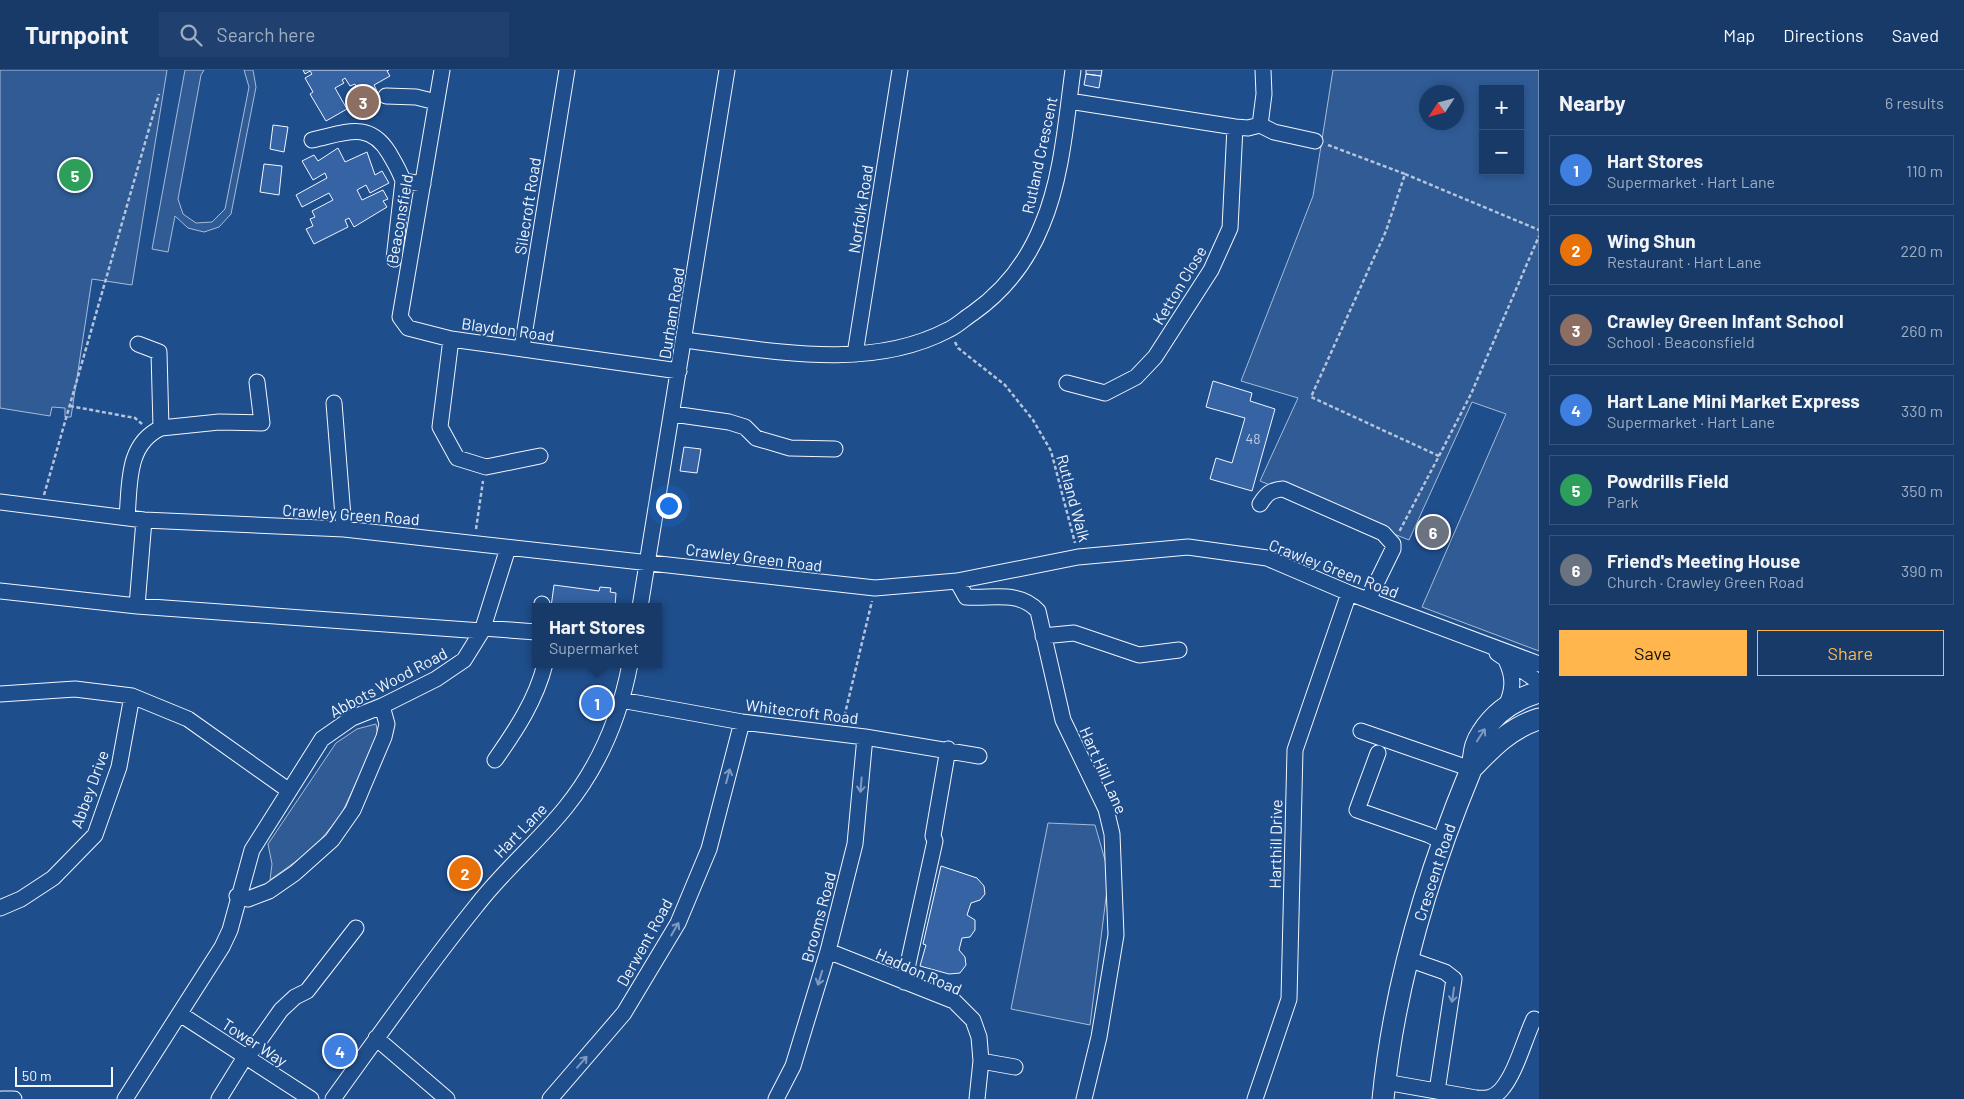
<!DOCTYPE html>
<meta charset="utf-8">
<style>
:root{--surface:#173a69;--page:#20416f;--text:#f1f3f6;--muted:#9eadc0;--line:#36547d;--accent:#ffb74d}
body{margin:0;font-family:Barlow,sans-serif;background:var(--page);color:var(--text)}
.controls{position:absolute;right:15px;top:15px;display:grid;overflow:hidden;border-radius:0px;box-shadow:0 2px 8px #0003}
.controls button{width:45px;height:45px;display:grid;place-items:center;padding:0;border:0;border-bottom:1px solid var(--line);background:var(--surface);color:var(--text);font:25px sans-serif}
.compass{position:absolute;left:1419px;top:15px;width:45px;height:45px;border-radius:50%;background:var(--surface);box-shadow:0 2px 8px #0003;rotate:234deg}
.scale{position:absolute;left:15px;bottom:12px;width:98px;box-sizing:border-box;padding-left:5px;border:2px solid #f2f6ff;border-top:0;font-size:14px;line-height:18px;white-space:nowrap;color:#f2f6ff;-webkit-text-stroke:4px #1f4e8c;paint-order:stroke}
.you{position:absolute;left:668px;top:435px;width:18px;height:18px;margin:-12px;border:4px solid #fff;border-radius:50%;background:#1a73e8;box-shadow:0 0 0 8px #1a73e833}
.badge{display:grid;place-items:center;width:32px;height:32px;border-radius:50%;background:var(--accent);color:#fff;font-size:16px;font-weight:700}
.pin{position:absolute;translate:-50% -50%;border:2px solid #fff;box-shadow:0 1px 5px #0006}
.popup{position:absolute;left:532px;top:533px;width:130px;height:65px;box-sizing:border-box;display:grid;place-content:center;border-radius:0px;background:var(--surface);filter:drop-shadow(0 1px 4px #0005);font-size:16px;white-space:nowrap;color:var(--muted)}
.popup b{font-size:19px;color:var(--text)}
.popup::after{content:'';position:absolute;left:50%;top:100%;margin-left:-10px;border:10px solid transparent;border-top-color:var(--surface)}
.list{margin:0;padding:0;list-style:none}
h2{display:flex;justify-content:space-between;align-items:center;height:65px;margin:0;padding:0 20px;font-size:21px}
h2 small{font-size:16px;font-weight:400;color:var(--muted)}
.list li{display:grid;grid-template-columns:32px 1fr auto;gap:15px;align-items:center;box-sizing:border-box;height:70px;margin:0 10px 10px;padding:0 10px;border:1px solid var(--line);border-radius:0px}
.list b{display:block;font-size:19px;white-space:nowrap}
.list p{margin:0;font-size:16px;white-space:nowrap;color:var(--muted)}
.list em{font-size:16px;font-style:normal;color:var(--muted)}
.actions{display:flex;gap:10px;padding:15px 20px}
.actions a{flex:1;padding:11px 0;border:1px solid var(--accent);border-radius:0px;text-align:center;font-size:18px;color:var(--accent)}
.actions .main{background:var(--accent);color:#111}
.icon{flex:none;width:28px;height:28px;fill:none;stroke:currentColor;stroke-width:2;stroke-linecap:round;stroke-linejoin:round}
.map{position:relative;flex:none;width:1539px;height:1029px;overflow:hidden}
header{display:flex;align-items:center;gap:30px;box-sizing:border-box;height:70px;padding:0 25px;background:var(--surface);border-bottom:1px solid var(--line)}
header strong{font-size:24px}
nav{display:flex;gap:28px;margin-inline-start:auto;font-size:18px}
.search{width:350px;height:45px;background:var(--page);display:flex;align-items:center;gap:12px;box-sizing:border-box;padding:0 18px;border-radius:0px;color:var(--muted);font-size:19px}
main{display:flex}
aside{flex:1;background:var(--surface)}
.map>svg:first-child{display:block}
</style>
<header>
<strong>Turnpoint</strong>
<div class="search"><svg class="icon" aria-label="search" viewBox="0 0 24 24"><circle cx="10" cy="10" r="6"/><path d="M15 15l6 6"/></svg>Search here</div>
<nav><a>Map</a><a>Directions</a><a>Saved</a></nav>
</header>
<main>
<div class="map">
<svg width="1539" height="1029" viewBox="0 0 1539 1029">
<rect width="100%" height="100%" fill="#1f4e8c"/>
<path fill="#305b95" stroke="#a8bbd7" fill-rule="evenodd" d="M 0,0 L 167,0 L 132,215 L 92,209 L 71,347 L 65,347 L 65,338 L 52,337 L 50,346 L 0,338 Z
M 185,0 L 204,0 L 201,5 L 178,129 L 183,144 L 196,153 L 212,152 L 225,139 L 249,17 L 244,0 L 253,0 L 256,17 L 231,144 L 219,157 L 204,162 L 188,158 L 175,146 L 168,182 L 152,179 Z
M 1333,0 L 1539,0 L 1539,581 L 1422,537 L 1506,344 L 1472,332 L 1409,470 L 1260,411 L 1298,328 L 1241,311 L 1313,126 ZM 1483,19 L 1520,19 L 1520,101 L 1483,101 ZM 1426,22 L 1456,22 L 1456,52 L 1426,52 Z
M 376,654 L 378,666 L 341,745 L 313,779 L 270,810 L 272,794 L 268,774 L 336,673 L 357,659 Z
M 1048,753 L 1095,755 L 1109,804 L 1090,955 L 1011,939 Z"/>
<path fill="#3563a3" stroke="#f2f6ff" d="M 303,0 L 389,0 L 387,1 L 390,6 L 374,15 L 378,23 L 356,35 L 352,28 L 356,26 L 352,19 L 356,17 L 355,14 L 350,16 L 345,8 L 342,10 L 344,13 L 335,18 L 347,39 L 326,51 L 310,24 L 313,22 L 305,8 L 312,4 L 310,1 L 305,4 Z
M 1086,0 L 1102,0 L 1101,6 L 1086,4 Z
M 1086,4 L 1101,6 L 1099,18 L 1084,15 Z
M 273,55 L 288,57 L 284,82 L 270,79 Z
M 338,78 L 345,92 L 367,82 L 375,105 L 382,101 L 389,113 L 370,123 L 366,115 L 357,120 L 362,130 L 383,120 L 388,129 L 383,131 L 387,137 L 354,157 L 349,148 L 345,150 L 348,157 L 314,174 L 306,159 L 313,156 L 310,149 L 315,147 L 312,141 L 333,130 L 329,123 L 302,137 L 296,125 L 327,108 L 325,103 L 313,110 L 302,91 L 314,85 L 318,91 Z
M 264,94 L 282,96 L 279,125 L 260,122 Z
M 1213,311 L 1252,323 L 1250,331 L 1275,339 L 1252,421 L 1210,409 L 1216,388 L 1232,393 L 1245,348 L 1206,337 Z
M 684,377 L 701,379 L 697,403 L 680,401 Z
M 554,515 L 599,521 L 600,517 L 611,518 L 610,522 L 616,523 L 615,537 L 551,537 Z
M 941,796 L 977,808 L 984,816 L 985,824 L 980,830 L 971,833 L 967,845 L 975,850 L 975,860 L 970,867 L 962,868 L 959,880 L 965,887 L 966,895 L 960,903 L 949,904 L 920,896 L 926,875 L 923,874 Z"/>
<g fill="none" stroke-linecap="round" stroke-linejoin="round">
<g stroke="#f2f6ff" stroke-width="17">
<path id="minor" d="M 442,0 L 400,247 L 408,258 L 451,269
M 386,26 L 416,27 L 436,32
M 1069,31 L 1235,57 L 1248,58 L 1260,55 L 1274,62 L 1315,71
M 1260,55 L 1264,24 L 1263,0
M 312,70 C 345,63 369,50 389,83 C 395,93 400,101 403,111 L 423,114
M 394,189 L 403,111
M 684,270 C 769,280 868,302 948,260 C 957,256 965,248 973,243 C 1004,221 1028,190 1042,155 C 1062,108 1066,51 1073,0
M 522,278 L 567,0
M 855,284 L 900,0
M 1067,313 L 1105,323 L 1136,307 L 1155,287 L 1211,200 L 1230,158 L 1235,57
M 334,333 L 344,459
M 673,344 L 729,352 L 745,357 L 756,368 L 790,378 L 835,379
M 161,358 L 219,352 L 262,353 L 257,312
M 540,386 L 486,397 L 457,388 L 440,357 L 451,269 L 679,301
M 0,432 L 144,450 L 344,459 L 875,518 L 957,511 L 1078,487 L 1188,477 L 1267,488 L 1349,523 L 1539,594
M 1260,434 C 1267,423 1271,420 1283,419 L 1383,463 L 1393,474 L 1393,479 L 1368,530
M 127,447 C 130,415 126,374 161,358 L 159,282 L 138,274
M 957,511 L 966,527 C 992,529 1019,520 1038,541 L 1063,650 L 1106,739 L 1112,764 L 1116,865 L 1099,967 L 1084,1029
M 0,521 L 137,536 L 482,561
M 137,536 L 144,450
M 541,537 L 542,534
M 640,537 L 727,0
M 483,558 L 536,562
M 1043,566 L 1074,563 L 1139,585 L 1179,580
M 1497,583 L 1539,612
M 0,624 L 75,619 L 132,626 L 188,649 L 288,720
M 621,630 L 742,652 L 865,667 L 979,686
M 1505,638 C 1514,620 1514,607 1506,590
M 1361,661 L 1471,699
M 1378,683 L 1357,740 L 1429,765 L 1443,772
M 495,690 C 516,660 536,630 545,594
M 237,826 L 248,829 L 269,821 L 295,803 L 332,770 L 353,740 L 384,667 L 387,654 L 382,636
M 0,838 L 21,829 L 53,808 L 95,765 L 119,697 L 132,626
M 828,881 L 954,931 L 973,950 L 979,967 L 981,991 L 977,1029
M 1408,889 L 1445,902 L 1454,909 L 1437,1021
M 904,912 L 935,771 L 933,766 L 948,679
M 180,944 L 311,1029
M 376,968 L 447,1029
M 247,988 L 281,940 L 295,927 L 307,921 L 356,858
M 981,991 L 1015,997
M 1385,1012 L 1476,1028 C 1486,1029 1494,1028 1501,1020 C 1516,1003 1524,970 1534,949
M 2,1029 L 14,1029
M 125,1029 L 222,877 L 230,860 L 252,780 L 322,669 L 352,648 L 382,636 L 436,609 L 464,590 L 482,561 L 508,478
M 219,1029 L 245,987
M 333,1029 C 380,964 426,898 477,835 C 504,800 538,772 566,737 C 599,696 620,646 630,594
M 550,1029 L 624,943 L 678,853 L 709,779 L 742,652
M 776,1029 L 793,996 L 828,881 L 855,774 L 865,667
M 1255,1029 L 1289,929 L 1295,680 L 1349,523"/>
</g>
<g stroke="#f2f6ff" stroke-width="23">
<path id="highway" d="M 1471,699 C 1492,677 1510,658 1539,649
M 1383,1029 C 1394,917 1427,806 1470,702 C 1476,688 1471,679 1482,663 C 1495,642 1515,629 1539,622"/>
</g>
<path stroke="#b3c4dc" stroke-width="2.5" stroke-dasharray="4 2.5" stroke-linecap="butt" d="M 1328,75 L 1405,104 L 1386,161 L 1311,327 L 1439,386 L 1399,462
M 1405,104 L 1539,160
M 955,272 L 958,278 L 1005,315 L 1033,350 L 1051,381 L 1075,473
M 70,336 L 135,348 L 142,354
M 1439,386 L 1471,324 L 1539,166
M 44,425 L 159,24
M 476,459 L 483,411
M 843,652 L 872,531"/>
<use href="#minor" stroke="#1f4e8c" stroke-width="15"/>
<use href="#highway" stroke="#1f4e8c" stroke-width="21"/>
</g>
<defs><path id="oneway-shaft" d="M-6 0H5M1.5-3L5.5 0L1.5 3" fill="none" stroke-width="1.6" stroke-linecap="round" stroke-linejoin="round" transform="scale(1.25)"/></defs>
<g stroke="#7e9ac0">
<use href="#oneway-shaft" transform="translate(1481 665) rotate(-57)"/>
<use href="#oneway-shaft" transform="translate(728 706) rotate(-75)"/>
<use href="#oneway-shaft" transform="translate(861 715) rotate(95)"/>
<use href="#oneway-shaft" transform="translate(675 859) rotate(-60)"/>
<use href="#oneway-shaft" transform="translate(820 908) rotate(107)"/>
<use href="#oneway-shaft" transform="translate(1453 925) rotate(98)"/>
<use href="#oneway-shaft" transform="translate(582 992) rotate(-49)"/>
</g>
<g text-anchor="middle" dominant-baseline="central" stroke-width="4" stroke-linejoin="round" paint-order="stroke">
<g font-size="14" fill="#c3d1e8">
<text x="1253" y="368">48</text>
</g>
<g font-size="16" fill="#f2f6ff" stroke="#1f4e8c">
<text transform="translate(1039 85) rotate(-78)">Rutland Crescent</text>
<text transform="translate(527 136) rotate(-81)">Silecroft Road</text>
<text transform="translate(860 139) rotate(-81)">Norfolk Road</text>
<text transform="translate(399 149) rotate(-80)">Beaconsfield</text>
<text transform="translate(1179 215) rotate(-59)">Ketton Close</text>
<text transform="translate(671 243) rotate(-81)">Durham Road</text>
<text transform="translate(508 259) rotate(8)">Blaydon Road</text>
<text transform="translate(1074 428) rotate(75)">Rutland Walk</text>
<text transform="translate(351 444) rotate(4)">Crawley Green Road</text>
<text transform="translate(754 487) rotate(7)">Crawley Green Road</text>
<text transform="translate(1334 498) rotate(21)">Crawley Green Road</text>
<text transform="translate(388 612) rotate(-28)">Abbots Wood Road</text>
<text transform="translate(802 641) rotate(7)">Whitecroft Road</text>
<text transform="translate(1104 700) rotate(66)">Hart Hill Lane</text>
<text transform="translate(89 719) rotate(-70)">Abbey Drive</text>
<text transform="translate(520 760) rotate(-46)">Hart Lane</text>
<text transform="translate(1275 774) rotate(-89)">Harthill Drive</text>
<text transform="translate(1434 802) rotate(-72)">Crescent Road</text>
<text transform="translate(818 847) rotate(-75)">Brooms Road</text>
<text transform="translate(644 872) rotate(-61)">Derwent Road</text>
<text transform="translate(919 901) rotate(24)">Haddon Road</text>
<text transform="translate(255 972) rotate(33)">Tower Way</text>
</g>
</g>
</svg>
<div class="controls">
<button>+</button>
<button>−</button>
</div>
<svg class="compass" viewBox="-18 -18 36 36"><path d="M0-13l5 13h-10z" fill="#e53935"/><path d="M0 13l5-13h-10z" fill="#9eadc0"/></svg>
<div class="scale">50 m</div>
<div class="you"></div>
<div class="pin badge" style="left:597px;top:633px;background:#3f7fe0">1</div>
<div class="popup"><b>Hart Stores</b>Supermarket</div>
<div class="pin badge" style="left:465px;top:803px;background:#e8710a">2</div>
<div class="pin badge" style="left:363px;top:32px;background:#8d6e63">3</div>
<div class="pin badge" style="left:340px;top:981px;background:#3f7fe0">4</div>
<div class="pin badge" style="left:75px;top:105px;background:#2e9e5b">5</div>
<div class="pin badge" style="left:1433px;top:462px;background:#6b7280">6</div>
</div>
<aside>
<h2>Nearby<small>6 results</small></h2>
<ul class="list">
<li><span class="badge" style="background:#3f7fe0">1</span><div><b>Hart Stores</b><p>Supermarket · Hart Lane</p></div><em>110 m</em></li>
<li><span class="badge" style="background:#e8710a">2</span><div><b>Wing Shun</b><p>Restaurant · Hart Lane</p></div><em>220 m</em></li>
<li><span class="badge" style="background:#8d6e63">3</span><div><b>Crawley Green Infant School</b><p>School · Beaconsfield</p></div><em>260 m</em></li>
<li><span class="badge" style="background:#3f7fe0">4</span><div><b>Hart Lane Mini Market Express</b><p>Supermarket · Hart Lane</p></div><em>330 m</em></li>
<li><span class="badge" style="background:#2e9e5b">5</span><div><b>Powdrills Field</b><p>Park</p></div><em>350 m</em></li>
<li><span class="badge" style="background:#6b7280">6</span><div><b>Friend's Meeting House</b><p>Church · Crawley Green Road</p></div><em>390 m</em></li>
</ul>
<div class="actions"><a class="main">Save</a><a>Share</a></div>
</aside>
</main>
